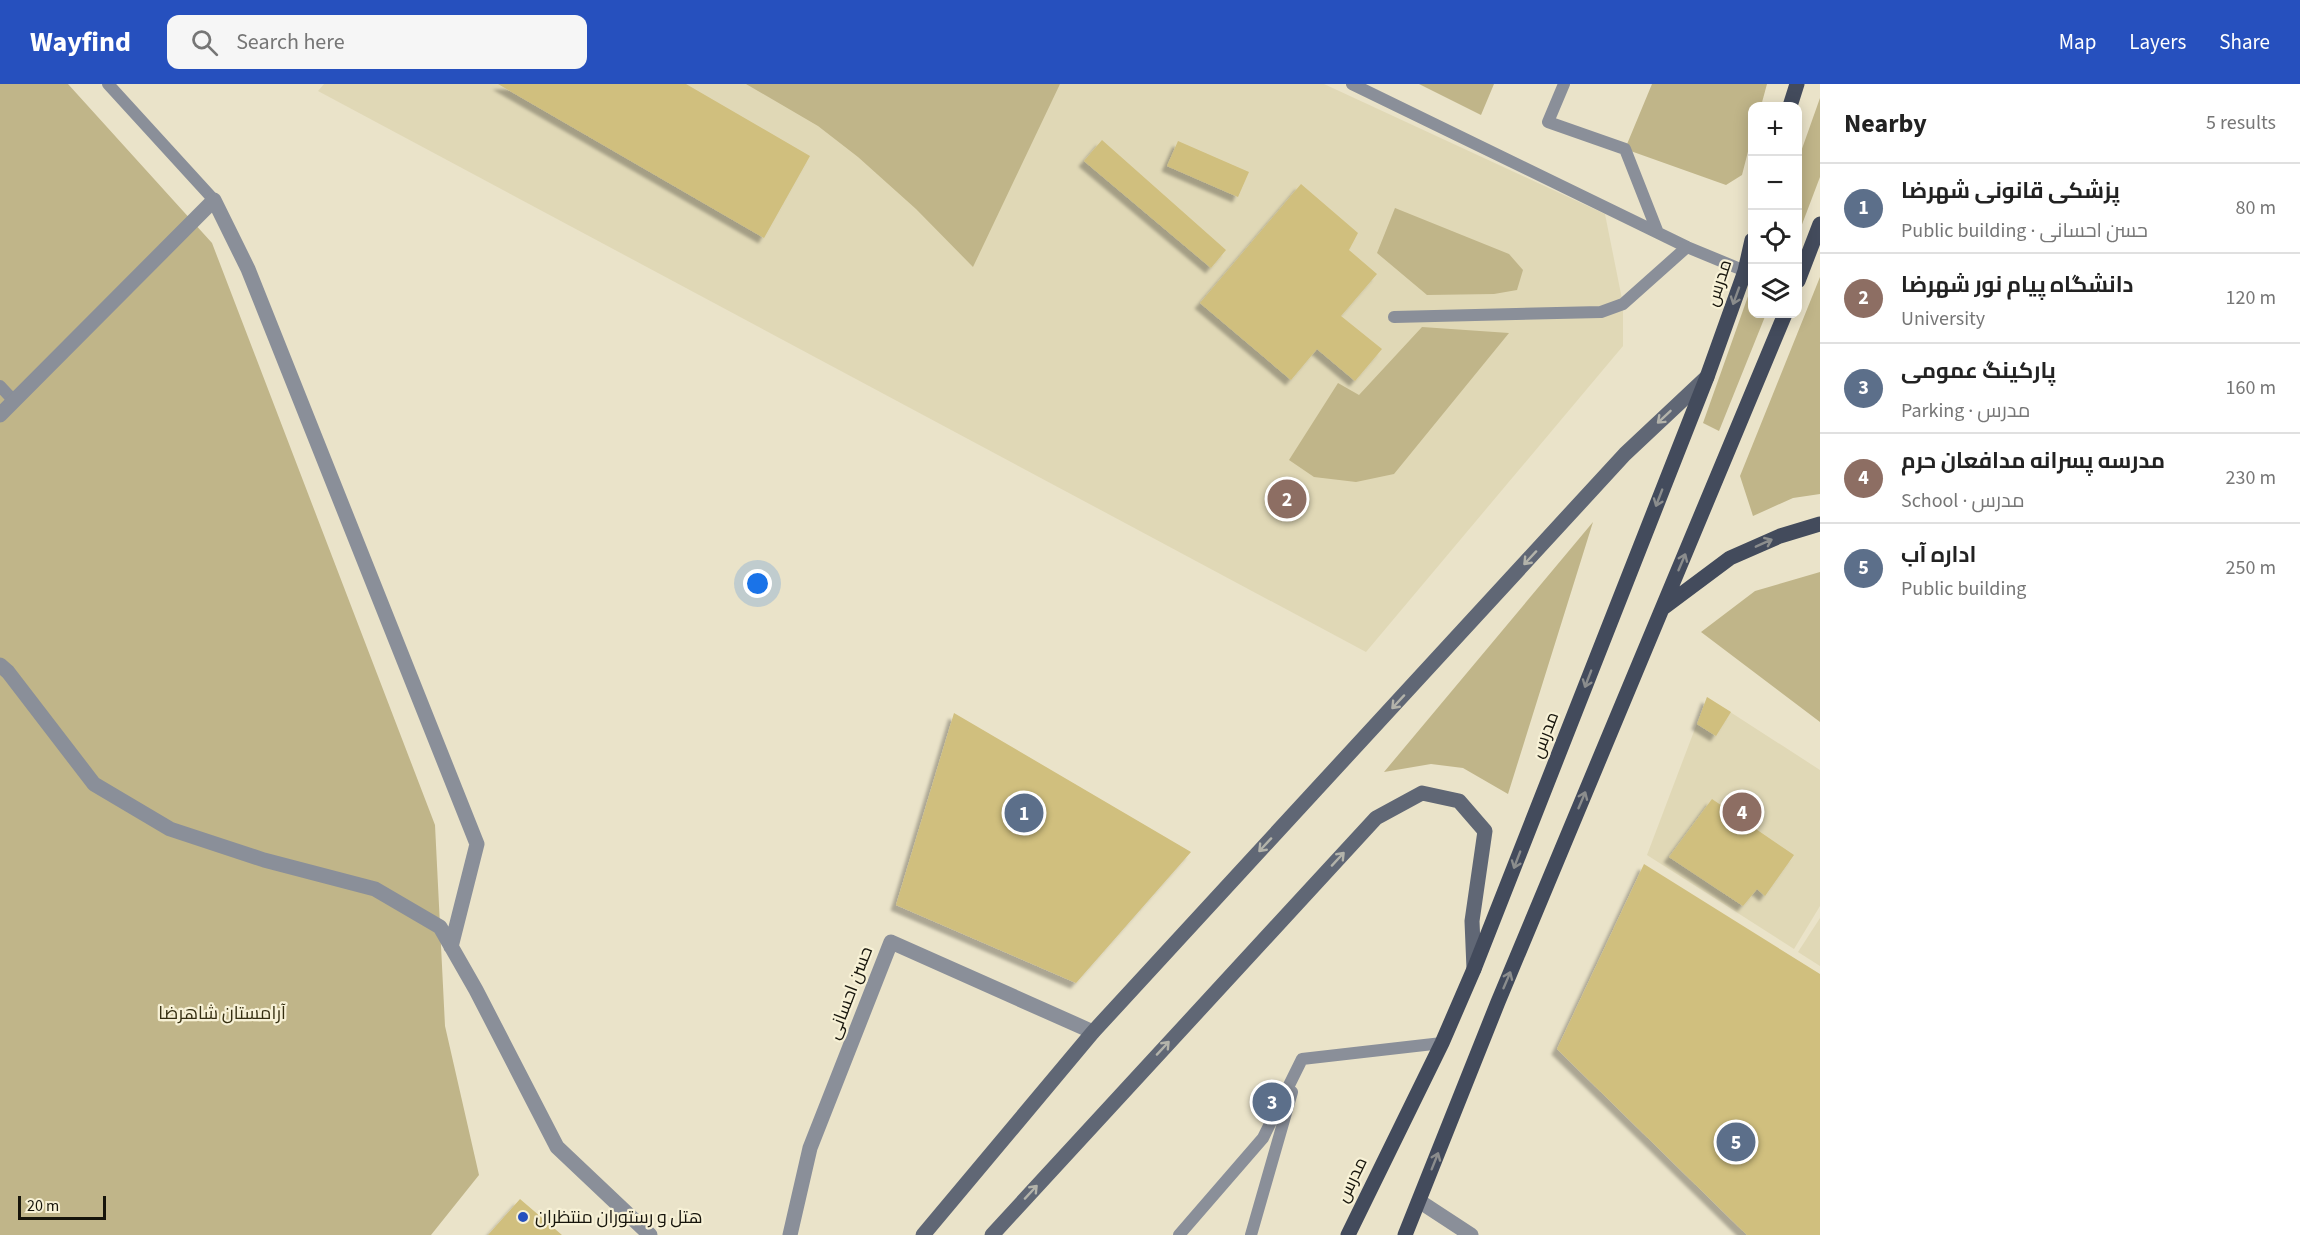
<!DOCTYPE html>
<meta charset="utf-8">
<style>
:root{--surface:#fff;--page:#f6f6f6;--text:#222;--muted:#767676;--line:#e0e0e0;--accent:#2650be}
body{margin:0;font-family:"Source Sans 3",Cairo,sans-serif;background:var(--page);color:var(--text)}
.controls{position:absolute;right:18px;top:18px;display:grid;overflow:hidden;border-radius:12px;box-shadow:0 3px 15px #0003}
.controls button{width:54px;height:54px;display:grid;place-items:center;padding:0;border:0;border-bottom:2px solid var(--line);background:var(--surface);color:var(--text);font:30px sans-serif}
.scale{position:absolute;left:18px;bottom:15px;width:88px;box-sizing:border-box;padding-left:6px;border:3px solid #16140b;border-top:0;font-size:16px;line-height:21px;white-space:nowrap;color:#16140b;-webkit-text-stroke:4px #f7f1d6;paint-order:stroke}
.you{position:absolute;left:758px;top:500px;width:21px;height:21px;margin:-15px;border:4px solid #fff;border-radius:50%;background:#1a73e8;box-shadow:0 0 0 9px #1a73e833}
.badge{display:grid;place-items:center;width:39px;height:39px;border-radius:50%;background:var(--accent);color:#fff;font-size:20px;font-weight:700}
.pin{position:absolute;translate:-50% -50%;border:3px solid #fff;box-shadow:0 2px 6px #0006}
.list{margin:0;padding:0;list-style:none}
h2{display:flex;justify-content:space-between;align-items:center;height:78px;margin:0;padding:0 24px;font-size:26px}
h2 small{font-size:20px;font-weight:400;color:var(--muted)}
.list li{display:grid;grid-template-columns:39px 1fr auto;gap:18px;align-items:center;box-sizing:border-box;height:90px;padding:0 24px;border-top:2px solid var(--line)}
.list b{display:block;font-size:22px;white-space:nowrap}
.list p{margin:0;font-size:20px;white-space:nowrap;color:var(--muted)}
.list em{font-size:20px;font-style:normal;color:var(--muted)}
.icon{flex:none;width:33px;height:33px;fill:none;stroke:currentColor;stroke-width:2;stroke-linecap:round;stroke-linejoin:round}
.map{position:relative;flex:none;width:1820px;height:1151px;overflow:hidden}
header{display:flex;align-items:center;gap:36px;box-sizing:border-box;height:84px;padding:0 30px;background:var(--accent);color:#fff}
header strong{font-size:28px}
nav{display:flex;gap:33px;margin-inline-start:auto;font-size:21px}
.search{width:420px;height:54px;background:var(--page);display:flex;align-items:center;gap:15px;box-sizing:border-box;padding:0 21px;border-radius:12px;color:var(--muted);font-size:22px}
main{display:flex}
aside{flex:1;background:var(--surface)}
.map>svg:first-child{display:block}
</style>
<header>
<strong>Wayfind</strong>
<div class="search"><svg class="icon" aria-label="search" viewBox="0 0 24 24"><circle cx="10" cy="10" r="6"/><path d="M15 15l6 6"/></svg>Search here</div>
<nav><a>Map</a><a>Layers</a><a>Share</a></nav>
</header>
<main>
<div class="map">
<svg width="1820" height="1151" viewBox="0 0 1820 1151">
<defs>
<filter id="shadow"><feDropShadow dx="-5.5" dy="5.5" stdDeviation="1.5" flood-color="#0004"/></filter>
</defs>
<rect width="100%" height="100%" fill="#eae3c9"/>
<path fill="#e0d8b6" d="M 324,0 L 1324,0 L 1605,130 L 1623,220 L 1623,262 L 1366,568 L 318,7 Z
M 1707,613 L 1820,686 L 1820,822 L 1794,865 L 1647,771 Z
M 1820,834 L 1820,882 L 1798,868 Z"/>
<path fill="#c0b589" d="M 0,0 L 68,0 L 212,159 L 435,741 L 445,942 L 479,1091 L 431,1151 L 0,1151 Z
M 746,0 L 1060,0 L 973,183 L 916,125 L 858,73 L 818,42 Z
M 1419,0 L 1494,0 L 1481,31 Z
M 1652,0 L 1767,0 L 1761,22 L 1752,22 L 1752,52 L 1742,91 L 1726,101 L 1625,65 Z
M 1820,14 L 1820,93 L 1798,151 L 1798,76 Z
M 1395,124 L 1509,170 L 1523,186 L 1517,206 L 1494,210 L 1427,211 L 1377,169 Z
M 1820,193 L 1820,410 L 1793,414 L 1753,432 L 1740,392 Z
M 1752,201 L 1752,230 L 1766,230 L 1719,347 L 1703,339 Z
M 1422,243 L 1509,249 L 1394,390 L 1356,398 L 1314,393 L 1289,376 L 1338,299 L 1359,311 Z
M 1593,438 L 1508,710 L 1463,684 L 1431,680 L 1384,688 Z
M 1820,488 L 1820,638 L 1701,548 L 1755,507 Z"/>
<path fill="#d0bf7e" filter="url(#shadow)" d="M 498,0 L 686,0 L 810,72 L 764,154 Z
M 1102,56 L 1226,166 L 1211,184 L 1084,77 Z
M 1178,57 L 1249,88 L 1238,113 L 1167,82 Z
M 1301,100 L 1358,149 L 1349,166 L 1377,190 L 1341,232 L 1382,265 L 1355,297 L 1317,265 L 1291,296 L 1200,219 Z
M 1707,613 L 1731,628 L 1716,652 L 1697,640 Z
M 954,629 L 1191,768 L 1076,899 L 896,821 Z
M 1712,715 L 1794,771 L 1765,812 L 1757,805 L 1743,822 L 1669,773 Z
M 1644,780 L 1820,890 L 1820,1151 L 1747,1151 L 1557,965 Z
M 520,1115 L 562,1151 L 488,1151 Z"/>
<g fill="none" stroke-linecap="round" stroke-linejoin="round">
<path stroke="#8a8f99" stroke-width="12" d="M 108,0 L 214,116
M 1352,0 L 1687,163
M 1564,0 L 1548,38 L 1625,65 L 1658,149
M 1394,233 L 1601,228 L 1623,220 L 1687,163 L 1745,187
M 0,302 L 14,317
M 1179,1151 L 1263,1054 L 1302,975 L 1442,959
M 1251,1151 L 1292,1008"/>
<path stroke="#8a8f99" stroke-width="15" d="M 0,331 L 214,116 L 248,185 L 477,760 L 451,863
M 0,581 L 8,588 L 94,700 L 170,745 L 264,776 L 375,805 L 440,843 L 476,906 L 557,1063 L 650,1151
M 1419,1117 L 1471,1151
M 790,1151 L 810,1064 L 891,858 L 1093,948"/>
<path stroke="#606775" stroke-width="15" d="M 923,1151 L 1093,948 L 1625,370 L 1707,293
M 992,1151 L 1376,734 L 1422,709 L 1459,717 L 1485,747 L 1472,837 L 1474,885"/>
<path stroke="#434b5c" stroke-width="15" d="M 1790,22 L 1797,0
M 1798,197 L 1820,140
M 1663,524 L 1730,474 L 1780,452 L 1820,440
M 1348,1151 L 1442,959 L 1474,885 L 1707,293 L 1745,187 L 1752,156
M 1405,1151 L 1498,918 L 1785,230"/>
</g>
<defs><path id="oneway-shaft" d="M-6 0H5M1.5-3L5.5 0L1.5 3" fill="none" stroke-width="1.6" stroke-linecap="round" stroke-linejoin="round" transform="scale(1.5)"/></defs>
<g stroke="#8b8d8d">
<use href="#oneway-shaft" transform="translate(1736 212) rotate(110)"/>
<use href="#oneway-shaft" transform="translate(1659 414) rotate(111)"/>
<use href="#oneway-shaft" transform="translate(1764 459) rotate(-24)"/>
<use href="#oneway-shaft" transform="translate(1682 478) rotate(-67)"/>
<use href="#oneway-shaft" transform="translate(1588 595) rotate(111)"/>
<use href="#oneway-shaft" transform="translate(1582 716) rotate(-67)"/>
<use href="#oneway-shaft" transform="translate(1517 776) rotate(111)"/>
<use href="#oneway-shaft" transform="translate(1507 896) rotate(-67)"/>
<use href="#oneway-shaft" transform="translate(1435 1077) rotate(-68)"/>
</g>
<g stroke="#b3b3aa">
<use href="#oneway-shaft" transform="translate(1664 333) rotate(137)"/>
<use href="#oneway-shaft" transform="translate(1530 474) rotate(133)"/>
<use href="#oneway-shaft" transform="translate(1398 618) rotate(133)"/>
<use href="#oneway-shaft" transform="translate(1265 761) rotate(133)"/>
<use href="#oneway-shaft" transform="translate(1338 775) rotate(-47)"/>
<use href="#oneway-shaft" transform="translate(1163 964) rotate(-47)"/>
<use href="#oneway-shaft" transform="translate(1031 1108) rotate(-47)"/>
</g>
<circle fill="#2650be" stroke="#f7f1d6" stroke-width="2" cx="523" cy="1133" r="6"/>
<g text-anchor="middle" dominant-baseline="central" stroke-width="4.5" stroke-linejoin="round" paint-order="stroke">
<g font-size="18" fill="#16140b" stroke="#f7f1d6">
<text transform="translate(1719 199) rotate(-72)">مدرس</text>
<text transform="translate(1545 651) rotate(-69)">مدرس</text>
<text transform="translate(850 909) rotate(-69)">حسن احسانی</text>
<text transform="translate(1352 1096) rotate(-64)">مدرس</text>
</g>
<g font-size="18" fill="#352e10" stroke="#f7f1d6">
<text x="222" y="929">آرامستان شاهرضا</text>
</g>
<g font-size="18" fill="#16140b" stroke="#f7f1d6" text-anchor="start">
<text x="535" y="1133">هتل و رستوران منتظران</text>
</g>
</g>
</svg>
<div class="controls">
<button>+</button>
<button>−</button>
<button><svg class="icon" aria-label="locate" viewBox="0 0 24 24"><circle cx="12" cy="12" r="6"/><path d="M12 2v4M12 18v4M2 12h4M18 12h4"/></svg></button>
<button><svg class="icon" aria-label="layers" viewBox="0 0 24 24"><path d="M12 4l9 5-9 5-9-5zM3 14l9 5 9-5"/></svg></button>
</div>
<div class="scale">20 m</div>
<div class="you"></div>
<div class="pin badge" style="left:1024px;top:729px;background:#5c6f8a">1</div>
<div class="pin badge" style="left:1287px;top:415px;background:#8d6e63">2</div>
<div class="pin badge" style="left:1272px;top:1018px;background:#5c6f8a">3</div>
<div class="pin badge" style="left:1742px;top:728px;background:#8d6e63">4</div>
<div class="pin badge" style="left:1736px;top:1058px;background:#5c6f8a">5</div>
</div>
<aside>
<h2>Nearby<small>5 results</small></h2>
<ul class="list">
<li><span class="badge" style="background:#5c6f8a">1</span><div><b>پزشکی قانونی شهرضا</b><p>Public building · حسن احسانی</p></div><em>80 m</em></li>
<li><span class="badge" style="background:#8d6e63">2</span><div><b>دانشگاه پیام نور شهرضا</b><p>University</p></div><em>120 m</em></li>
<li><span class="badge" style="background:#5c6f8a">3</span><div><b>پارکینگ عمومی</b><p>Parking · مدرس</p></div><em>160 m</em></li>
<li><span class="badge" style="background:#8d6e63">4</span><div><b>مدرسه پسرانه مدافعان حرم</b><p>School · مدرس</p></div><em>230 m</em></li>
<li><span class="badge" style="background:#5c6f8a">5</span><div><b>اداره آب</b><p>Public building</p></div><em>250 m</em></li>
</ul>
</aside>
</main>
